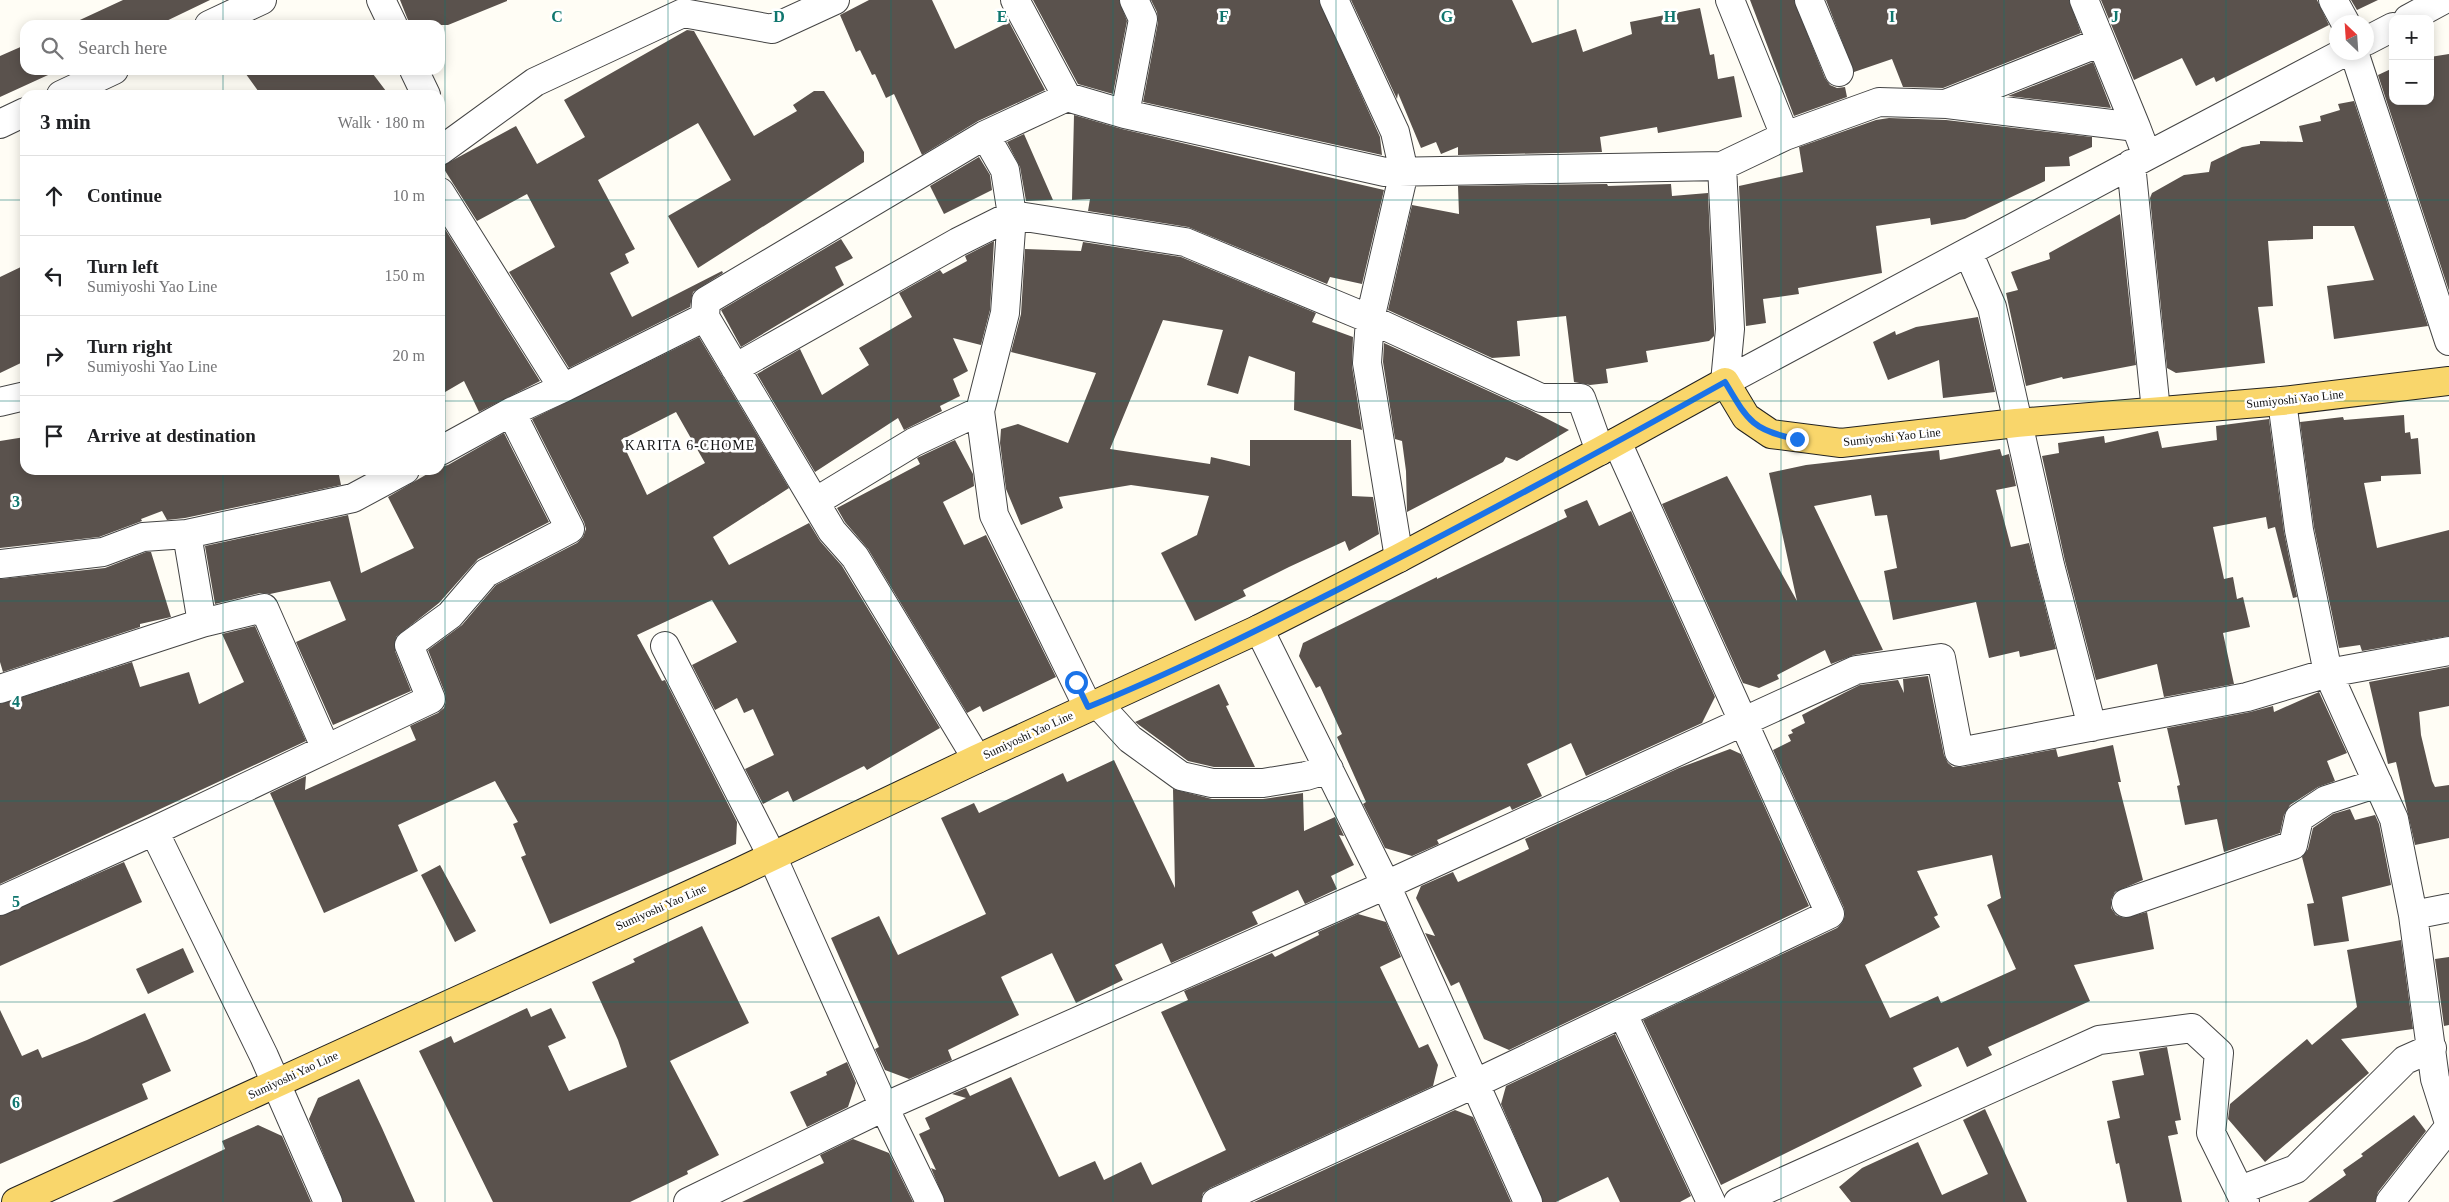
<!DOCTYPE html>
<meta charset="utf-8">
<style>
:root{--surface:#fff;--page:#f2f2f2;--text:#202124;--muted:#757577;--line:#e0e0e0}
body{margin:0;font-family:Georgia,serif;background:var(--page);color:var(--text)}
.controls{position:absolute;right:15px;top:15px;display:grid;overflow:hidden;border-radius:10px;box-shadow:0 2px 12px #0003}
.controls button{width:45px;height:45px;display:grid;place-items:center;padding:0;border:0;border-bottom:1px solid var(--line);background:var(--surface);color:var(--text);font:25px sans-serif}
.compass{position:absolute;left:2329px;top:15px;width:45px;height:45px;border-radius:50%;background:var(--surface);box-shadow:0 2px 12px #0003;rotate:335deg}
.stop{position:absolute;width:15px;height:15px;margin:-11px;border:4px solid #1a73e8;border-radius:50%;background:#fff}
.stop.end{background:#1a73e8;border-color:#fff;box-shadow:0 1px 5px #0008}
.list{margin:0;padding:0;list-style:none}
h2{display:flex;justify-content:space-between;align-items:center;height:65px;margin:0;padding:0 20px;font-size:21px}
h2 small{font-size:16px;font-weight:400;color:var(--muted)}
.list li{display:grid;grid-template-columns:32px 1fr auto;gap:15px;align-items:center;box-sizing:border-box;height:80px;padding:0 20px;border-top:1px solid var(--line)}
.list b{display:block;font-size:19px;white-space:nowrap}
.list p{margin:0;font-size:16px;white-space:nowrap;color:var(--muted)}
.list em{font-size:16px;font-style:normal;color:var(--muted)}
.icon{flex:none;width:28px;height:28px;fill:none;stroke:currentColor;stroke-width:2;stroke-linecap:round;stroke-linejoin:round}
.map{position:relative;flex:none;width:2449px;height:1202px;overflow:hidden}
.search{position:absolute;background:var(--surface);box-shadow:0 2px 12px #0003;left:20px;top:20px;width:425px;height:55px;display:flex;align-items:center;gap:12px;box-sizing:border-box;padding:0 18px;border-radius:15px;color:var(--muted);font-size:19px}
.panel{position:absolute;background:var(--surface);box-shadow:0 2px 12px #0003;left:20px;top:90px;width:425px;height:385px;border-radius:15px}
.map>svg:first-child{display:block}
</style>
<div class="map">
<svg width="2449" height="1202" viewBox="0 0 2449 1202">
<rect width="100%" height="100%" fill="#fffdf5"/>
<path fill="#5a524d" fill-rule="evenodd" d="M 123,0 L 210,0 L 158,25 L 69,25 Z
M 400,0 L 507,0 L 507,1 L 448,25 L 410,25 Z
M 869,0 L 932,0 L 955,49 L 1009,22 L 1045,90 L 978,121 L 922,155 L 894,94 L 886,98 L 875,74 L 872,75 L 860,50 L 856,52 L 840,15 Z
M 1033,0 L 1119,0 L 1127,21 L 1113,94 L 1078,84 Z
M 1151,0 L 1319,0 L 1380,137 L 1382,155 L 1143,102 L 1158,22 L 1157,12 Z
M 1351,0 L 1512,0 L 1532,43 L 1576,29 L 1583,52 L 1632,34 L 1630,22 L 1700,8 L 1710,55 L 1714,54 L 1718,79 L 1734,76 L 1742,117 L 1658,133 L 1657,127 L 1600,137 L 1602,152 L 1458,155 L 1458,147 L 1441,154 L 1436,142 L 1421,148 L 1398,93 L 1397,99 Z
M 1750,0 L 1794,0 L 1825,78 L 1830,85 L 1837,88 L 1845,87 L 1847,97 L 1794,116 Z
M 1826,0 L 2069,0 L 2081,33 L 1943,88 L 1903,87 L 1892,59 L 1854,72 Z
M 2101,0 L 2317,0 L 2329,25 L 2216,82 L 2214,77 L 2196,86 L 2182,58 L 2134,80 Z
M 2351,0 L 2378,0 L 2357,10 Z
M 687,30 L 694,31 L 754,136 L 797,111 L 793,105 L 814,91 L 824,91 L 864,152 L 864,162 L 698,268 L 668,216 L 731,180 L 698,123 L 598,180 L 635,249 L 625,254 L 629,263 L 610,273 L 632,317 L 722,271 L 723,273 L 693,292 L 690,307 L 569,368 L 509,272 L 555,247 L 527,194 L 477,221 L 442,166 L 516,126 L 537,164 L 585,137 L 564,100 Z
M 25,45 L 25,70 L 59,70 L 0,97 L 0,56 Z
M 2449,54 L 2449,291 L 2378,75 L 2393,68 L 2393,101 L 2430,101 L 2430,57 Z
M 2093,62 L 2111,108 L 2008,96 Z
M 243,70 L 370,70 L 389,95 L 261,95 Z
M 2354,101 L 2428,326 L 2334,339 L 2327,286 L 2374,280 L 2354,226 L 2313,226 L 2313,239 L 2268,241 L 2273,306 L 2258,307 L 2265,363 L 2176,373 L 2167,368 L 2150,198 L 2152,193 L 2184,175 L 2209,172 L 2211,162 L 2242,147 L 2260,144 L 2260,141 L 2303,142 L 2299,126 L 2321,121 L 2320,116 L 2340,110 L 2338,104 Z
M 1074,115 L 1122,129 L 1384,190 L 1362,284 L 1330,277 L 1327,284 L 1188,227 L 1088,211 L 1090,199 L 1072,200 Z
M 1889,118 L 1946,120 L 2092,137 L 2092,147 L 2069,157 L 2070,166 L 2045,167 L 2045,181 L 1965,219 L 1931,225 L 1930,218 L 1876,226 L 1882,273 L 1798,288 L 1799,294 L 1763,299 L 1766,323 L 1746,326 L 1739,186 L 1803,172 L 1799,147 L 1876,120 Z
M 1024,134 L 1053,200 L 1026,201 L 1020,167 L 1007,142 Z
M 979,157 L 990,175 L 992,190 L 944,214 L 930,186 Z
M 1607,184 L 1608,186 L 1671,184 L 1672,196 L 1708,193 L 1714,329 L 1714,336 L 1709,341 L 1646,351 L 1648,362 L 1606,369 L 1608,383 L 1590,385 L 1574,382 L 1566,316 L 1517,321 L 1520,356 L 1492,358 L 1388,310 L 1412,205 L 1459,214 L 1458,186 Z
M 2120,214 L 2136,365 L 2063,379 L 2062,377 L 2026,386 L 2006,293 L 2018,290 L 2011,272 L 2050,259 L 2049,253 Z
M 440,221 L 540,381 L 479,412 L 464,381 L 440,395 Z
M 841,239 L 853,258 L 835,267 L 844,285 L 741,347 L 721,310 Z
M 994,241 L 990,310 L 981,345 L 953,338 L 968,371 L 953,379 L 960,396 L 940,406 L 942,411 L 904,430 L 898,418 L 815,472 L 757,374 L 800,349 L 822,395 L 869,365 L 859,348 L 912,317 L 899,293 L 940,270 L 943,274 L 967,261 L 965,256 Z
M 1083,242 L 1181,257 L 1316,313 L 1312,322 L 1353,337 L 1352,366 L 1362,430 L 1294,410 L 1295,372 L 1249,356 L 1238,394 L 1207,385 L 1223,330 L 1163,320 L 1110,449 L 1210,464 L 1211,457 L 1250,466 L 1250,440 L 1351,440 L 1352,496 L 1373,497 L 1379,534 L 1349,551 L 1345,541 L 1289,567 L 1243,590 L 1246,596 L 1195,621 L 1161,553 L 1197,535 L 1209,496 L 1131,485 L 1059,497 L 1063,508 L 1021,525 L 1006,489 L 1000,443 L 1001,429 L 1018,424 L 1068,443 L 1096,373 L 1011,352 L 1021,314 L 1025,249 L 1081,251 Z
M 25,265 L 25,361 L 0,373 L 0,277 Z
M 1978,317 L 1995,392 L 1943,398 L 1939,360 L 1888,380 L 1873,342 L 1895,331 L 1896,335 L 1916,327 Z
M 699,337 L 789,488 L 713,537 L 729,565 L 809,523 L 820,541 L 842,566 L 940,728 L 867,770 L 864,766 L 793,802 L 788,791 L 763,804 L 745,769 L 774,755 L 753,709 L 744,713 L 737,698 L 715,710 L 692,665 L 737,642 L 712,600 L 637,635 L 662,681 L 665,680 L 737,822 L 736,844 L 550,924 L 521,857 L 526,855 L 513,824 L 518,822 L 495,781 L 398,825 L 418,871 L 324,913 L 270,793 L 306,776 L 305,790 L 416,740 L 410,726 L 438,713 L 444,708 L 446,701 L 445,693 L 428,650 L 462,625 L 496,585 L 577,543 L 583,537 L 586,529 L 584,522 L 532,419 ZM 676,412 L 705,463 L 647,495 L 621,440 Z
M 1384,343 L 1530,410 L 1569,430 L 1517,461 L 1506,457 L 1503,462 L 1407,512 L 1406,471 L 1402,441 L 1395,439 L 1383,362 Z
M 2404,415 L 2405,433 L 2410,432 L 2411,439 L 2418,438 L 2421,474 L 2381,476 L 2381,481 L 2364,483 L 2377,548 L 2449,530 L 2449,636 L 2362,651 L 2360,645 L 2339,648 L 2314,527 L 2300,422 L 2343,417 L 2344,420 Z
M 2269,419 L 2284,532 L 2297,597 L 2293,598 L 2275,527 L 2268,529 L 2266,517 L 2213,527 L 2224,579 L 2233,577 L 2237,599 L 2243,597 L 2250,627 L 2223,633 L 2234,684 L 2164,697 L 2157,664 L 2096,680 L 2065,561 L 2042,456 L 2059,453 L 2058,443 L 2104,436 L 2105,443 L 2158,431 L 2162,448 L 2217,440 L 2216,426 Z
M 504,433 L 549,522 L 478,559 L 439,603 L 396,637 L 395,651 L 411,691 L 333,725 L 296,642 L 346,620 L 330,581 L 270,594 L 260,593 L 215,604 L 205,546 L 348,515 L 361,573 L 414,548 L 388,497 L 434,470 L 440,470 L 440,467 L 448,465 Z
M 25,437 L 25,470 L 338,470 L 341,485 L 185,518 L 167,520 L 162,511 L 141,519 L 142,521 L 99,537 L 0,548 L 0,441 Z
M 955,440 L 973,474 L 974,486 L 943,502 L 964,545 L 986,535 L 1056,677 L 983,712 L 980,706 L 967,713 L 868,549 L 845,522 L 837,508 L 920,464 L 917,458 Z
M 2000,449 L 2002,456 L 2009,454 L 2016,486 L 1996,490 L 2011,547 L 2029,543 L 2056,649 L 2020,657 L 2019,651 L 1989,658 L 1976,602 L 1893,620 L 1884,571 L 1897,568 L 1887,515 L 1875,516 L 1871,495 L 1814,506 L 1883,650 L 1854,655 L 1831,664 L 1825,650 L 1777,675 L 1779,679 L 1759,688 L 1743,683 L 1662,504 L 1727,476 L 1797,601 L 1769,473 L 1806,465 L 1939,450 L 1940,460 Z
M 1587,500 L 1599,526 L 1631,511 L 1715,697 L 1702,723 L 1586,776 L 1571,743 L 1527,764 L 1542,796 L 1512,810 L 1510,806 L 1437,840 L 1439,844 L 1412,856 L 1385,848 L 1363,804 L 1366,802 L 1337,737 L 1342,734 L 1320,686 L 1316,688 L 1299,656 L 1303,643 L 1437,577 L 1437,579 L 1567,517 L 1564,510 Z
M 146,552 L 151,552 L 171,617 L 140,624 L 140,627 L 3,672 L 0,662 L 0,579 L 105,568 Z
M 255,626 L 306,741 L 0,884 L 0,704 L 132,662 L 140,687 L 189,672 L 199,704 L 244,682 L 222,634 Z
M 2449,667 L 2449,706 L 2419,712 L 2421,735 L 2432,781 L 2435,787 L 2449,785 L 2449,838 L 2415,845 L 2396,762 L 2388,764 L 2369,682 Z
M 1928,676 L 1944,755 L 1948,763 L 1953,767 L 1962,767 L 2056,749 L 2058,757 L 2113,745 L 2121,782 L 2118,782 L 2143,880 L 2115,892 L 2111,900 L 2111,908 L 2116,915 L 2124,918 L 2147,912 L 2154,949 L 2074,965 L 2090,1001 L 1988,1047 L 1992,1055 L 1967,1067 L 1958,1047 L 1913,1068 L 1922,1086 L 1721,1185 L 1643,1020 L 1837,928 L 1842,923 L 1845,916 L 1844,908 L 1773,750 L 1791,741 L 1788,735 L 1793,733 L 1791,730 L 1805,723 L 1802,715 L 1844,693 L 1860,685 L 1898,680 L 1904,693 L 1903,679 ZM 1992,855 L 2001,898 L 1987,905 L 2016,969 L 1941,1003 L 1938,996 L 1890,1018 L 1865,965 L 1940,927 L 1934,917 L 1938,915 L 1917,871 Z
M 1219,684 L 1229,705 L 1226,706 L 1255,767 L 1214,767 L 1188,761 L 1135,722 Z
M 2319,692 L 2347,753 L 2327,761 L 2335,781 L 2318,787 L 2290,805 L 2284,815 L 2280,833 L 2224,852 L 2217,819 L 2185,825 L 2177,786 L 2180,785 L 2167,728 L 2250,712 L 2273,706 L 2274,712 Z
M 1730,749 L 1741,754 L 1809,906 L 1509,1050 L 1484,1039 L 1459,982 L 1451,986 L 1425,933 L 1435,936 L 1416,898 L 1421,886 L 1453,872 L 1458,882 L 1484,870 L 1529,849 L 1525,839 L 1679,768 Z
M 1114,760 L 1175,888 L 1173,789 L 1212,799 L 1263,799 L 1303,793 L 1304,831 L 1335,817 L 1344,836 L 1339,835 L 1354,865 L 1331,876 L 1337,889 L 1305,904 L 1298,890 L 1252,912 L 1258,924 L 1171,963 L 1162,943 L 1115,965 L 1123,980 L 1076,1003 L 1052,953 L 1001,977 L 1019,1015 L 948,1050 L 952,1060 L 909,1079 L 885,1070 L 875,1049 L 879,1047 L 831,938 L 879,916 L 898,955 L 986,914 L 941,818 L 974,803 L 979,813 L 1063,773 L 1067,782 Z
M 2350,809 L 2355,820 L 2375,815 L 2379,824 L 2391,885 L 2342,897 L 2349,941 L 2314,946 L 2307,904 L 2314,903 L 2302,857 L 2308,849 L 2313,828 L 2333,814 Z
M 124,862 L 142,902 L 0,966 L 0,916 Z
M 440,865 L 476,931 L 455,942 L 421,875 Z
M 1358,914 L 1386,922 L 1401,957 L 1380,967 L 1419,1048 L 1428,1044 L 1438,1065 L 1433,1086 L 1210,1188 L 1203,1193 L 1201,1202 L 945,1202 L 931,1168 L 936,1170 L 919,1134 L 930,1129 L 925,1118 L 966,1098 L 952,1094 L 966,1088 L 970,1096 L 1011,1077 L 1059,1177 L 1095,1161 L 1104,1180 L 1141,1162 L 1152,1185 L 1226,1150 L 1161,1012 L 1188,1000 L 1184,991 L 1272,953 L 1275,957 L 1319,935 L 1318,932 Z
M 702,926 L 749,1023 L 670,1061 L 719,1155 L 687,1171 L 688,1174 L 630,1202 L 493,1202 L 419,1051 L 451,1036 L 454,1043 L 527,1008 L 531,1017 L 551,1008 L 566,1038 L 548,1046 L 569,1091 L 627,1067 L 618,1040 L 592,982 L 635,962 L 633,959 Z
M 2401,940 L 2413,1029 L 2341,1039 L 2369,1073 L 2265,1162 L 2228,1119 L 2230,1104 L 2307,1039 L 2312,1045 L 2357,1007 L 2347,950 Z
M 183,948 L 194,972 L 148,994 L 136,969 Z
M 2449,957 L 2449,1025 L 2444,1026 L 2435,959 Z
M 0,1010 L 22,1056 L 38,1049 L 42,1058 L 87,1040 L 145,1013 L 171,1071 L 142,1084 L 148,1099 L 0,1164 Z
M 1615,1034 L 1691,1196 L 1680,1202 L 1620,1202 L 1608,1177 L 1556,1202 L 1543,1202 L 1501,1104 L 1506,1086 Z
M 2167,1047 L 2181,1120 L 2175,1121 L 2178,1134 L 2168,1136 L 2182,1202 L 2127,1202 L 2119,1163 L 2116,1164 L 2107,1121 L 2120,1118 L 2112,1081 L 2144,1075 L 2139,1052 Z
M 847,1062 L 856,1083 L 848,1107 L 807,1127 L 790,1092 L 827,1075 L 826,1072 Z
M 359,1079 L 382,1128 L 415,1202 L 343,1202 L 309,1119 L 318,1098 Z
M 1985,1109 L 2027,1202 L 1851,1202 L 1839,1187 L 1862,1168 L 1918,1142 L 1942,1195 L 1988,1174 L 1963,1120 Z
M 1455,1110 L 1473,1117 L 1511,1202 L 1254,1202 Z
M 2414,1115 L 2426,1131 L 2378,1192 L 2375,1202 L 2308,1202 L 2346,1175 L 2343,1170 L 2363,1156 L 2361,1154 Z
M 258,1125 L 282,1136 L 311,1202 L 112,1202 L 225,1149 L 222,1141 Z
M 853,1139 L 889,1153 L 913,1202 L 742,1202 L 824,1163 L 820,1155 Z"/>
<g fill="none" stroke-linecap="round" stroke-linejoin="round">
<g stroke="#444" stroke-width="30">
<path id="minor" d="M 381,0 L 393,25
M 1015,0 L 1067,97
M 1809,0 L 1839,72
M 2084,0 L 2136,127
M 2333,0 L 2345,22
M 2408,19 L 2443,0
M 209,25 L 262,0
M 2366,41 L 2393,27
M 2354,52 L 2449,341
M 414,70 L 426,95
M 61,95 L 114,70
M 1948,103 L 2101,42
M 1125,114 L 1143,19 L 1134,0
M 0,124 L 25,112
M 985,135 L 1005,170 L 1012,215 L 1185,242 L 1370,319 L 1404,172 L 1395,132 L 1334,0
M 1785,136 L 1879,102 L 1947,104 L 2136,127 L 2147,156
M 440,151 L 535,82 L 683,13 L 772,29 L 835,0
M 2131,164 L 2156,411
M 440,192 L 563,388 L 511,412 L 440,451
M 1012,215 L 1005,313 L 980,411 L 994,515 L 1088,707
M 1968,252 L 1992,307 L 2050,565 L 2092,727
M 705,317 L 832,531 L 855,557 L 977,759
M 735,368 L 958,242 L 1012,215
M 1725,382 L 2147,156 L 2345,52
M 1725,382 L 1730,329 L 1722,166 L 1785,136 L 1730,0
M 563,388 L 705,317 L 706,301 L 985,135 L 1067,97 L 1125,114 L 1385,172 L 1722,166
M 2282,401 L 2299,530 L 2328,673 L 2394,819 L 2413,915 L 2435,1079 L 2449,1123
M 0,402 L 25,396
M 815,502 L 914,442 L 980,411
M 1399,558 L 1367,363 L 1370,319 L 1541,398 L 1581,398 L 1600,451
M 0,564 L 103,552 L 143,537 L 187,534 L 353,498 L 405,470
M 202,623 L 264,608 L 326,749 L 431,699 L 409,645 L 450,615 L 486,573 L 570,529 L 511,412
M 1259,629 L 1386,885 L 1528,1202
M 665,646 L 772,856 L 884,1107 L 930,1202
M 0,689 L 202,623 L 187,534
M 1098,704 L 1130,739 L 1181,776 L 1212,783 L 1263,783 L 1306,776 L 1329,769
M 154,831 L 264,1056 L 328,1202
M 0,901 L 154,831 L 326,749
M 2126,903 L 2293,845 L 2299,818 L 2326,800 L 2378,783
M 2413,915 L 2449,908
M 1623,1014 L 1711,1202
M 2240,1190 L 2296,1169 L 2405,1060 L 2432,1048
M 688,1202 L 884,1107 L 1386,885 L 1856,670 L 1941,658 L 1959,752 L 2247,697 L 2328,673 L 2449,651
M 1216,1202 L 1474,1084 L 1830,914 L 1617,442
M 1738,1202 L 2099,1040 L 2192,1028 L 2219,1053 L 2211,1133 L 2245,1202
M 2390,1202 L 2449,1127"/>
</g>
<g stroke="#222" stroke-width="30">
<path id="major" d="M 16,1202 L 735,874 L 977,759 L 1259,629 L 1399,558 L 1600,451 L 1725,382 L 1746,417 L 1771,434 L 1841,443 L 2016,423 L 2282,401 L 2449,381"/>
</g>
<use href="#minor" stroke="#fff" stroke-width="28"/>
<use href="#major" stroke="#f9d66b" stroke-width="28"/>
</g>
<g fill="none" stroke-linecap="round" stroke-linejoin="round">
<path stroke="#1a73e8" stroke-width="6" d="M 1076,682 L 1088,707 C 1172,673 1254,632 1335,591 C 1466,524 1596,454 1725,382 C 1747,419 1752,431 1797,439"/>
</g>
<path fill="none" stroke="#0f766e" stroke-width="1" stroke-opacity="0.55" d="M 223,0 L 223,25M 445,0 L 445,1202M 668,0 L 668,1202M 891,0 L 891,1202M 1113,0 L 1113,1202M 1336,0 L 1336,1202M 1558,0 L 1558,1202M 1781,0 L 1781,1202M 2004,0 L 2004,1202M 2226,0 L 2226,1202M 223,70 L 223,95M 0,200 L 25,200M 440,200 L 2449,200M 0,401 L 25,401M 440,401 L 2449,401M 223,470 L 223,1202M 0,601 L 2449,601M 0,801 L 2449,801M 0,1002 L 2449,1002"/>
<g text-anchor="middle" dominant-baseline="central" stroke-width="5" stroke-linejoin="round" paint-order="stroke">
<g font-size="12" fill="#111" stroke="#fff">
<text transform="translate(2295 399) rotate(-6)">Sumiyoshi Yao Line</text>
<text transform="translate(1892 437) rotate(-6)">Sumiyoshi Yao Line</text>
<text transform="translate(1028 735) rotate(-25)">Sumiyoshi Yao Line</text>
<text transform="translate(661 907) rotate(-24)">Sumiyoshi Yao Line</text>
<text transform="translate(293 1075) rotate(-25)">Sumiyoshi Yao Line</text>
</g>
<g font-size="14" letter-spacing="1" fill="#111" stroke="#fff">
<text x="690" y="445">KARITA 6-CHOME</text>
</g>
</g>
<g font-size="16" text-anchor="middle" font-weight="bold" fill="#0f766e" stroke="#fff" stroke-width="5" stroke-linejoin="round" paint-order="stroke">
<text x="557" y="22">C</text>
<text x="779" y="22">D</text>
<text x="1002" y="22">E</text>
<text x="1224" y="22">F</text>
<text x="1447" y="22">G</text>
<text x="1670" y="22">H</text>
<text x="1892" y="22">I</text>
<text x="2115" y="22">J</text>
<text x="16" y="507">3</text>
<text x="16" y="707">4</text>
<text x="16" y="907">5</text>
<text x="16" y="1108">6</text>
</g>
</svg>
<div class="controls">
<button>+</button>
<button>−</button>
</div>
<svg class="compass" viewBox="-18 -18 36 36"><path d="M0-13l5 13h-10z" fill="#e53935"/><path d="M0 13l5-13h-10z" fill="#757577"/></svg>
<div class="stop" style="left:1076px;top:682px"></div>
<div class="stop end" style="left:1797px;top:439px"></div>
<div class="search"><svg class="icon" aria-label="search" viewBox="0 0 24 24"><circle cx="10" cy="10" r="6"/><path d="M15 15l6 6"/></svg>Search here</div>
<section class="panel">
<h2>3 min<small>Walk · 180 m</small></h2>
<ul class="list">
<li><svg class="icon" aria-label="ahead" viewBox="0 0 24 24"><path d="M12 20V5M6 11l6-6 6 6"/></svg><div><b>Continue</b></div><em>10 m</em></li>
<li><svg class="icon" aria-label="left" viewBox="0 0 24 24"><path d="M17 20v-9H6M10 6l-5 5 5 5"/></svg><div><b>Turn left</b><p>Sumiyoshi Yao Line</p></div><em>150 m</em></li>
<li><svg class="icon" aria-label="right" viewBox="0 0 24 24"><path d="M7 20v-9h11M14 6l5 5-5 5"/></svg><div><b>Turn right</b><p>Sumiyoshi Yao Line</p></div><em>20 m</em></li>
<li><svg class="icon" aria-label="arrive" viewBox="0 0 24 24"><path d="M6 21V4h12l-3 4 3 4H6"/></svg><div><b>Arrive at destination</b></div></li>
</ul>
</section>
</div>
